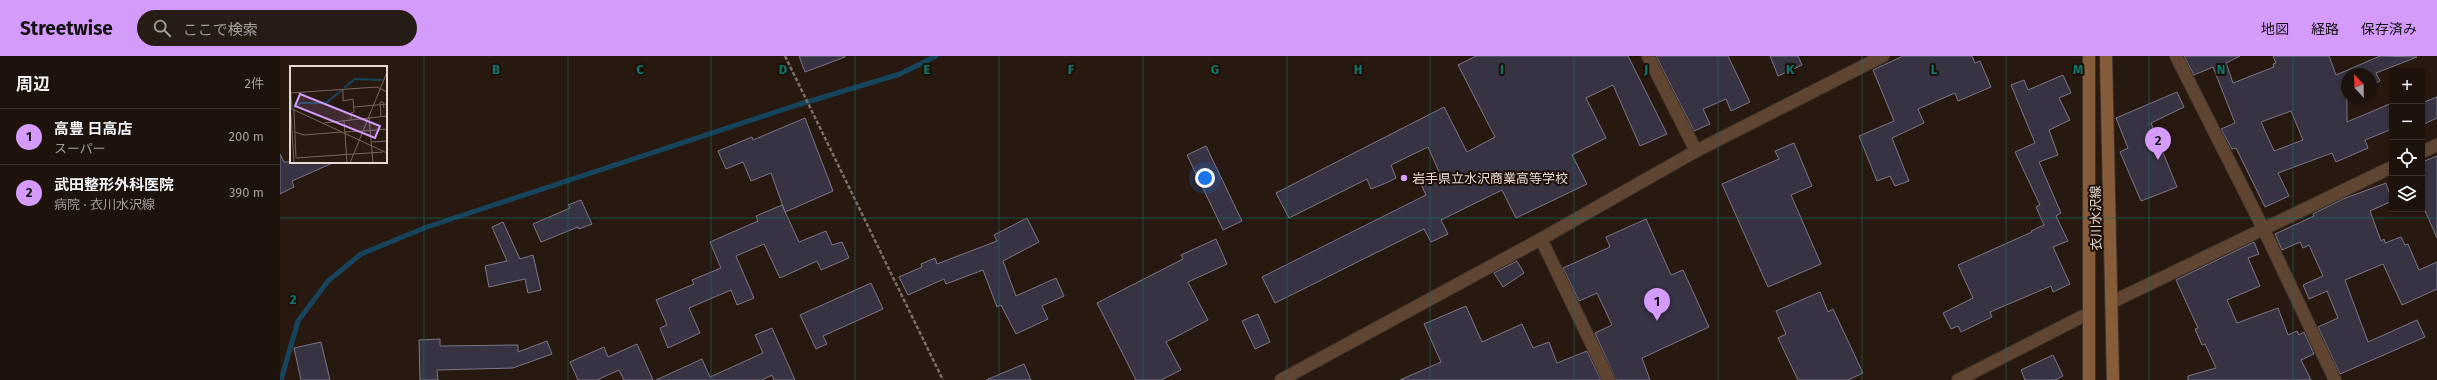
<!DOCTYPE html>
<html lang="ja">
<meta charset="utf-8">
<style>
:root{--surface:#1e130c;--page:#261c15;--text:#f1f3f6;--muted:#a19e9d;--line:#3c322d;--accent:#d59bfa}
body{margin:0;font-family:"Fira Sans","Noto Sans JP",sans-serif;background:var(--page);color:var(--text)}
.controls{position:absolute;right:12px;top:12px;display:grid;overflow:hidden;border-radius:0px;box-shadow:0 2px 6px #0003}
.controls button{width:36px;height:36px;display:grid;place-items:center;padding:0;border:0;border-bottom:1px solid var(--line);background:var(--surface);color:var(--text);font:20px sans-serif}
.compass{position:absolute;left:2061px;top:12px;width:36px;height:36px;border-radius:50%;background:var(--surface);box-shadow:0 2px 6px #0003;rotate:338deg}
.you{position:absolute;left:925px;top:122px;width:14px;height:14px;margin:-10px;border:3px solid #fff;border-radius:50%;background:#1a73e8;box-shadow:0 0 0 6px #1a73e833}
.badge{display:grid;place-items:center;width:26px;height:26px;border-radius:50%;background:var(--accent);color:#111;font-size:13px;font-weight:700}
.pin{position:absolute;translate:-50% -33px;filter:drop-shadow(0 1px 2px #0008)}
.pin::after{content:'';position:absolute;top:21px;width:14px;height:12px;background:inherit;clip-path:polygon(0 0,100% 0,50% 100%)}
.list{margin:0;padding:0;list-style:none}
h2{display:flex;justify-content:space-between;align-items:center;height:52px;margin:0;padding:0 16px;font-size:17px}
h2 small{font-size:13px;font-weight:400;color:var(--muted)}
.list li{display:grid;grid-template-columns:26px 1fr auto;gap:12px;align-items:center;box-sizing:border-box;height:56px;padding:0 16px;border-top:1px solid var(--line)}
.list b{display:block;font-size:15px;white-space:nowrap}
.list p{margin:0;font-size:13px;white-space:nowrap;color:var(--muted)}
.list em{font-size:13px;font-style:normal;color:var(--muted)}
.icon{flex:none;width:22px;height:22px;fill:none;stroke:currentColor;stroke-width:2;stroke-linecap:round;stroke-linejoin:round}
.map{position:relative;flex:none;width:2157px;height:324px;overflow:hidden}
header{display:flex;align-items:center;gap:24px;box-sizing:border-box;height:56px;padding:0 20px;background:var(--accent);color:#111}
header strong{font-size:19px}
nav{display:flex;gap:22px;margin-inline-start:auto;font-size:14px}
.search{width:280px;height:36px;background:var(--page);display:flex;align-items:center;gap:10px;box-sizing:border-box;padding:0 14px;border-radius:22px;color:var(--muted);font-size:15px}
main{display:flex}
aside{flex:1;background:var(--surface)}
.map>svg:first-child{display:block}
</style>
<header>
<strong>Streetwise</strong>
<div class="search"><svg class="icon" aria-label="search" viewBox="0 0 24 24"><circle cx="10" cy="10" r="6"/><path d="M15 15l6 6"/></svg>ここで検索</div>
<nav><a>地図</a><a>経路</a><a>保存済み</a></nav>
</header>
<main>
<aside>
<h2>周辺<small>2件</small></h2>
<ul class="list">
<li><span class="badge">1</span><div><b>高豊 日高店</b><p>スーパー</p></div><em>200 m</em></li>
<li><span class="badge">2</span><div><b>武田整形外科医院</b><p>病院 · 衣川水沢線</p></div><em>390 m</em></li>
</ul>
</aside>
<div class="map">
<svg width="2157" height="324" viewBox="0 0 2157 324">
<rect width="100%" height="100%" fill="#281910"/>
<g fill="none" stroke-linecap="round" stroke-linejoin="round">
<path stroke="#16445c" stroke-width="5" d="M 1,324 L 18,265 L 48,225 L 81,198 L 147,171 L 517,49 L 620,18 L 656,0"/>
</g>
<path fill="#383343" stroke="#7b7688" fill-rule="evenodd" d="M 519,0 L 565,0 L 565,1 L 525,16 Z
M 1196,0 L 1348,0 L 1387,78 L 1360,90 L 1333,29 L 1306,42 L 1326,82 L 1292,99 L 1307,128 L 1236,162 L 1222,134 L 1161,164 L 1168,178 L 1151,186 L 1144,173 L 995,247 L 982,221 L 1146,139 L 1140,126 L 1160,118 L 1148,91 L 1111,109 L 1116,122 L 1106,127 L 1091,133 L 1087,123 L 1009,162 L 996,137 L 1164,51 L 1187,96 L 1215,81 L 1178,9 Z
M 1376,0 L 1448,0 L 1470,46 L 1451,55 L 1446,43 L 1423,53 L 1430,68 L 1414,75 Z
M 1490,0 L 1518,0 L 1522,9 L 1498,20 Z
M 1623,0 L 1692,0 L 1695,7 L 1700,5 L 1711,31 L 1678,45 L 1675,37 L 1638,53 L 1644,67 L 1612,82 L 1629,125 L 1615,130 L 1610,120 L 1597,125 L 1579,80 L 1614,65 L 1593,14 Z
M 1904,0 L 1960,0 L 1946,7 L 1953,27 L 1994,11 L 1993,8 L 1996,7 L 1993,0 L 2049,0 L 2056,19 L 2100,0 L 2137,1 L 2096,17 L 2100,25 L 2091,29 L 2091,18 L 2067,18 L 2067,66 L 2112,47 L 2112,73 L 2085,84 L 2088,92 L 2056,106 L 2052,97 L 1998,117 L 2009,140 L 1985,151 L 1956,92 L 1952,93 L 1941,73 L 1955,67 L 1933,11 L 1914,19 ZM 2011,55 L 2023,84 L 1994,95 L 1981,66 Z
M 1783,19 L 1791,37 L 1779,42 L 1790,64 L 1769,74 L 1778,99 L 1759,106 L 1781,157 L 1776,160 L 1788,185 L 1773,191 L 1790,228 L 1773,236 L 1771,230 L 1710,256 L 1712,261 L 1681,276 L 1678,270 L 1671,273 L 1663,257 L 1693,242 L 1678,209 L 1752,176 L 1751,175 L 1764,169 L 1756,151 L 1760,149 L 1735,96 L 1755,87 L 1731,29 L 1744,24 L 1748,34 Z
M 1897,36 L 1904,51 L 1871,67 L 1897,131 L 1861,145 L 1840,96 L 1848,92 L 1836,62 Z
M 2157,41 L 2157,62 L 2142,69 L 2142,47 Z
M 525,62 L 553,135 L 505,156 L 491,117 L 471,125 L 463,106 L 446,113 L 438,95 L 472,81 L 473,84 Z
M 1514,87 L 1532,130 L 1511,139 L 1541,208 L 1488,231 L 1442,128 L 1499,103 L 1495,95 Z
M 926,90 L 962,165 L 943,174 L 907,99 Z
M 0,98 L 4,106 L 55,106 L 12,125 L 14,131 L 0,138 Z
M 2157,100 L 2157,182 L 2142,148 L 2142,106 Z
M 2106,127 L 2112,145 L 2090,155 L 2101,185 L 2104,183 L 2105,187 L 2121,181 L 2125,189 L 2128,188 L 2139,214 L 2157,206 L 2157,233 L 2122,249 L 2103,208 L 2065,224 L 2088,286 L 2137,264 L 2145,281 L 2060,318 L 2038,271 L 2058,262 L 2047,235 L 2029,243 L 2023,229 L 2043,220 L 2029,189 L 2023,192 L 2020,186 L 2002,194 L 1995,178 L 2034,160 L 2033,158 L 2063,143 Z
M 301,144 L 312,168 L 299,173 L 298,171 L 261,186 L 253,168 L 290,152 L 288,149 Z
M 502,149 L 519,186 L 546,175 L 552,189 L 562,186 L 569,202 L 541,214 L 537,205 L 500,222 L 484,188 L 456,200 L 474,242 L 457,249 L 451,234 L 409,252 L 420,277 L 388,292 L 380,272 L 387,269 L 376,244 L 414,228 L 412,224 L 441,212 L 430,186 L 478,165 L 476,160 Z
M 747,162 L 759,186 L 723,205 L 736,240 L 776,222 L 784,240 L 762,250 L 768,263 L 736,278 L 721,249 L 717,251 L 703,214 L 666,228 L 664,223 L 628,239 L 619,221 L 642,211 L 641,208 L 655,202 L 657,208 L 717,185 L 714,179 Z
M 1366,163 L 1391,219 L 1403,214 L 1429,271 L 1362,302 L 1370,324 L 1336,324 L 1315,277 L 1332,269 L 1317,237 L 1299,245 L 1283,212 L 1330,191 L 1326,181 Z
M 223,166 L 240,203 L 253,199 L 261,234 L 248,237 L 245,223 L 209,231 L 205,210 L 227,205 L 212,171 Z
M 936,183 L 947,208 L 908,226 L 928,264 L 886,286 L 901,314 L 881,324 L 856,324 L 817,247 L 903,203 L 901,199 Z
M 1974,186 L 1979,198 L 1968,202 L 1980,230 L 1947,244 L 1957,267 L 1998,252 L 2008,279 L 2017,275 L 2019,279 L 2024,276 L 2034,298 L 2021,304 L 2031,324 L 1908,324 L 1908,320 L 1936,312 L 1925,288 L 1922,289 L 1915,273 L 1918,272 L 1896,224 Z
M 1237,205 L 1244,217 L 1223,231 L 1214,217 Z
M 591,227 L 603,253 L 543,280 L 547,288 L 536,293 L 520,259 Z
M 1540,236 L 1548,256 L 1553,253 L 1583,317 L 1568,324 L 1518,324 L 1498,282 L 1506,278 L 1496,255 Z
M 1186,250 L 1202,286 L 1242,268 L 1253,292 L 1269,286 L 1277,307 L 1307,295 L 1321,324 L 1120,324 L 1161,306 L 1144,268 Z
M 978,258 L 990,286 L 975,293 L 962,265 Z
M 492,272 L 515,324 L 494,324 L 492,319 L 482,324 L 376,324 L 422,303 L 430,321 L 483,297 L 475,279 Z
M 160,283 L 160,290 L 238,289 L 238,296 L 267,285 L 272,298 L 233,312 L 157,314 L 158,324 L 140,324 L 139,284 Z
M 41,286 L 50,324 L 21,324 L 14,292 Z
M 357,288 L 373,324 L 344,324 L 339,314 L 317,324 L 298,324 L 290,306 L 324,291 L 328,301 Z
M 1773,299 L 1783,320 L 1775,324 L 1745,324 L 1741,314 Z
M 744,308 L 751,324 L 706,324 Z"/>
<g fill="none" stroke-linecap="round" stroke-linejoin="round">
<g stroke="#42342b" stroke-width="14">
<path id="minor" d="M 1368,0 L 1416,95
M 1896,0 L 1984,174 L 2055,324
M 2142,96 L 2157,89
M 1261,183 L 1329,324
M 1832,246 L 2112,111
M 1001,324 L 1261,183 L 1416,95 L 1603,0
M 1678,324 L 1809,257"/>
</g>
<g stroke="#42342b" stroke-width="14">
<path id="secondary" d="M 1809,0 L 1809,324
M 1826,0 L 1833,324"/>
</g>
<path stroke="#7c6f67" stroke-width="2.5" stroke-dasharray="4 2" stroke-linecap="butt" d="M 505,0 L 663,324"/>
<use href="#minor" stroke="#604632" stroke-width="12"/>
<use href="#secondary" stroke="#865c3b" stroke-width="12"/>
</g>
<path fill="none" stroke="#0f766e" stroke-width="1" stroke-opacity="0.55" d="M 144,0 L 144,324M 288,0 L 288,324M 431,0 L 431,324M 575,0 L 575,324M 719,0 L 719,324M 863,0 L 863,324M 1007,0 L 1007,324M 1150,0 L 1150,324M 1294,0 L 1294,324M 1438,0 L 1438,324M 1582,0 L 1582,324M 1726,0 L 1726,324M 1869,0 L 1869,324M 2013,0 L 2013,324M 0,162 L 2157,162"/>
<circle fill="#d59bfa" stroke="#1e1008" stroke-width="1.5" cx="1124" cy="122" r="4"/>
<g text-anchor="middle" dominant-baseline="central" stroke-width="4" stroke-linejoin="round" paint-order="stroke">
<g font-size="13" fill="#e3d9d3" stroke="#1e1008" text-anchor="start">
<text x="1132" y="122">岩手県立水沢商業高等学校</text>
</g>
<g font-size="13" fill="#e3d9d3" stroke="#1e1008">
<text transform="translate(1816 162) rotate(-91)">衣川水沢線</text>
</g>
</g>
<g transform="translate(10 10)">
<rect width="97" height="97" fill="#281910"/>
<path fill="none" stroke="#16445c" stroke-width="2" d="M 54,22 L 65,13 L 92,14M 4,42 L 10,37 L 36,37 L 52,24"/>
<path fill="none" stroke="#73665e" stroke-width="1" d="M 0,19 L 2,42M 53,24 L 53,35 L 63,33 L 64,46 L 61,47 L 61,53M 0,27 L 87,21 L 97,26M 0,34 L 4,97M 64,41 L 97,38M 0,42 L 97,87M 4,44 L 6,92M 91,50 L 90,36 L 93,36 L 94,42M 79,51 L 83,97M 54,54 L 57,97M 34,57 L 97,50M 74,65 L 97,63M 5,66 L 14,69 L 51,66M 55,66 L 73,65M 82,76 L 97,75M 0,78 L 0,97M 6,92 L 93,86M 60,97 L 97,6"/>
<path fill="#d59bfa" fill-opacity="0.15" stroke="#d59bfa" stroke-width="2" d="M 10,28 L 90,60 L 85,72 L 5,40 Z"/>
<rect width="97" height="97" fill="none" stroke="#e3d9d3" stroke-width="2"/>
</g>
<g font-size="13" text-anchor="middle" font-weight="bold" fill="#0f766e" stroke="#1e1008" stroke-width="4" stroke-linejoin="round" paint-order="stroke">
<text x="216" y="18">B</text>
<text x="360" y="18">C</text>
<text x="503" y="18">D</text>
<text x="647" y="18">E</text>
<text x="791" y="18">F</text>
<text x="935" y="18">G</text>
<text x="1078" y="18">H</text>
<text x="1222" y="18">I</text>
<text x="1366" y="18">J</text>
<text x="1510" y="18">K</text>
<text x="1654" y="18">L</text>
<text x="1798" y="18">M</text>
<text x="1941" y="18">N</text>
<text x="13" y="248">2</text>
</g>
</svg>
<div class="controls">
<button>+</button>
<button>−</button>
<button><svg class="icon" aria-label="locate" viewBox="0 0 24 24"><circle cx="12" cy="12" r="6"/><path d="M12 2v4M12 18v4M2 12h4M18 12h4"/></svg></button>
<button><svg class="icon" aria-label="layers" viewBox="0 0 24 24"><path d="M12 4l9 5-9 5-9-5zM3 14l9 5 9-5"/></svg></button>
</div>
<svg class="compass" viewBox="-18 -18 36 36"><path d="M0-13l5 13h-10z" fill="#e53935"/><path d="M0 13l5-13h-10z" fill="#a19e9d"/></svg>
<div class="you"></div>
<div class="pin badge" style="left:1377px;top:265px">1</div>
<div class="pin badge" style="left:1878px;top:104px">2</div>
</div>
</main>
